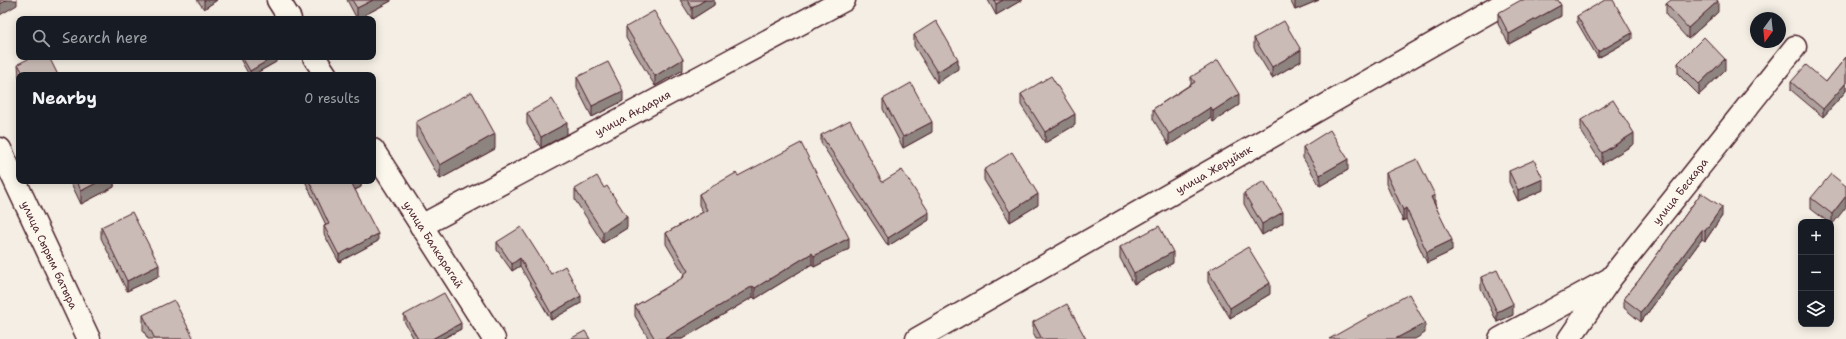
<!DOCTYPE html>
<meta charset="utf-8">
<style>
:root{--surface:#171b24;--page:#20242c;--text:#f1f3f6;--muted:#9ea1a6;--line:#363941}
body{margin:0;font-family:"Shantell Sans",sans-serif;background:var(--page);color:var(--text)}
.controls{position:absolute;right:12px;bottom:12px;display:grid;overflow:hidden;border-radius:8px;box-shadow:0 2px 10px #0003}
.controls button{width:36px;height:36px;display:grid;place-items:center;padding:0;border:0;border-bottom:1px solid var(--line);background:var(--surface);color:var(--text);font:20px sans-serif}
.compass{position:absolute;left:1750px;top:12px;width:36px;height:36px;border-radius:50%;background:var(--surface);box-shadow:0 2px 10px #0003;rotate:195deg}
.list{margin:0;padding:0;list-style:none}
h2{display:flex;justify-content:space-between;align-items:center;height:52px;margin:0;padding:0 16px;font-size:17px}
h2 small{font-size:13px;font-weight:400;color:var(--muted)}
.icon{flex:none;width:22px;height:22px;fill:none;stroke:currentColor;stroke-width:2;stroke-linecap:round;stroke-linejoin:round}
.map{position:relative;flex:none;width:1846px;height:339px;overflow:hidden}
.search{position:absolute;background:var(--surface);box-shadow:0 2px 10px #0003;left:16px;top:16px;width:360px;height:44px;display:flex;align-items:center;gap:10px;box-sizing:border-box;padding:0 14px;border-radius:8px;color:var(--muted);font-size:15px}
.panel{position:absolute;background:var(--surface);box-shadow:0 2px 10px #0003;left:16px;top:72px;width:360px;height:112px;border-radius:8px}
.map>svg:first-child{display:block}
</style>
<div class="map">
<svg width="1846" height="339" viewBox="0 0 1846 339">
<rect width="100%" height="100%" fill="#f4eee4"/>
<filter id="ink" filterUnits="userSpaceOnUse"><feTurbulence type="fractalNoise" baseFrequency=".025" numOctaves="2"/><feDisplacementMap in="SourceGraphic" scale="8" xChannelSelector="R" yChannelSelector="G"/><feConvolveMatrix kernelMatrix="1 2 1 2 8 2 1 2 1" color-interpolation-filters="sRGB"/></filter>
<g filter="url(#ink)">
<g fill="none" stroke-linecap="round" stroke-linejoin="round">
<g stroke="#4a1f2b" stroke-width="25">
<g id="minor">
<path d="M 278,0 L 290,19"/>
<path d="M 314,57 L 326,75"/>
<path id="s1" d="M 373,150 L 494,339"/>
<path id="s2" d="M 421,226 L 844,0"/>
<path id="s3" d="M 917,339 L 1510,0"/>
<path d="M 1500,339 L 1608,280"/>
<path id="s4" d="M 1569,339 L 1611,278 L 1795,47"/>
</g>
</g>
<g stroke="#4a1f2b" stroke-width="25">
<g id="tertiary">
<path id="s5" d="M 0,149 L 89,339"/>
</g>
</g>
<use href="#minor" stroke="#fbf7ec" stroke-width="22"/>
<use href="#tertiary" stroke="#fbf7ec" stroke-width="22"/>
</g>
<path fill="#aea19d" stroke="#4a1f2b" d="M 197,0 L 217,0 L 204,9 Z
M 347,0 L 391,0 L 391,1 L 357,19 Z
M 680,0 L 714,0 L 714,5 L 692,19 Z
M 988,0 L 1022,0 L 996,15 Z
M 1290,0 L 1319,0 L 1295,10 Z
M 1666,4 L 1718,12 L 1688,39 L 1666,15 Z
M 1498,13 L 1561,16 L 1509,44 L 1498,24 Z
M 1577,16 L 1632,39 L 1598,58 L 1577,22 Z
M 626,27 L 683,70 L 655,86 L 626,38 Z
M 914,35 L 958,69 L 937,83 L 914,46 Z
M 1254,38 L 1301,61 L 1272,78 L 1254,48 Z
M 239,57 L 276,57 L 276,62 L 253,75 L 249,75 Z
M 1846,57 L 1846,91 L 1823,117 L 1791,90 L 1791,82 L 1826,82 Z
M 1678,63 L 1725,70 L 1699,95 L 1678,74 Z
M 18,64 L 58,75 L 19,75 L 19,78 Z
M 577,77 L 623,101 L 592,117 L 577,88 Z
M 1191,77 L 1239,105 L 1213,122 L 1211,118 L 1169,145 L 1153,119 L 1153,109 L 1191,84 Z
M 1021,94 L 1075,125 L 1045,143 L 1021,105 Z
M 883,99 L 932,132 L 903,148 L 883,109 Z
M 527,113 L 567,134 L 541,148 L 527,124 Z
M 1581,120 L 1634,144 L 1602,164 L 1581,131 Z
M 416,122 L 495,149 L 440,179 L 416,137 Z
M 821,135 L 882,182 L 929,220 L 888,246 L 821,143 Z
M 1303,147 L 1348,170 L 1320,186 L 1303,158 Z
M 984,170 L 1038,205 L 1010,222 L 984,180 Z
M 1509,171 L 1543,190 L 1518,201 L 1509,182 Z
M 1386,173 L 1435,204 L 1452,251 L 1427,263 L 1406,219 L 1403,221 L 1386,184 Z
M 738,176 L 849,249 L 814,267 L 812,264 L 755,299 L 753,297 L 682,339 L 649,339 L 635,316 L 635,306 L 683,278 L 683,275 L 684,274 L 666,244 L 666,233 L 703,212 L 699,205 L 699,194 Z
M 70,181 L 114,181 L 114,187 L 81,204 Z
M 305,181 L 361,181 L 361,187 L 355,190 L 378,241 L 339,262 L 324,234 L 324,226 L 326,225 Z
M 1846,186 L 1832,225 L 1831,224 L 1831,222 L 1828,222 L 1811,209 L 1811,198 Z
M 575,189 L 627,228 L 603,243 L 575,200 Z
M 1244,193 L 1283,223 L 1262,235 L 1244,204 Z
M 1701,193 L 1722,216 L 1705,241 L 1702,239 L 1641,322 L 1624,308 L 1624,299 L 1639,280 Z
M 101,227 L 159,276 L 127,291 L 101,238 Z
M 497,242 L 551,274 L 581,303 L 551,320 L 520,266 L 512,271 L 497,250 Z
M 1120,247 L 1173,263 L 1134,284 L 1120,258 Z
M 1208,271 L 1270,294 L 1230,318 L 1208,282 Z
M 1481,277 L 1513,315 L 1497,322 L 1481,288 Z
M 143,315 L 194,339 L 148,339 L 143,330 Z
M 404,315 L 461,329 L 442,339 L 414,339 L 404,321 Z
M 1033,322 L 1086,339 L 1036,339 L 1033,333 Z"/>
<path fill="#8d837f" stroke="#4a1f2b" d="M 7,0 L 17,0 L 17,5 L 0,15 L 0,4 Z
M 204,0 L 217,0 L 204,9 Z
M 373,0 L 391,0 L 391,1 L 357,19 L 357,8 Z
M 705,0 L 714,0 L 714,5 L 692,19 L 692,8 Z
M 1003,0 L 1022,0 L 996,15 L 996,4 Z
M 1295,0 L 1319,0 L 1295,10 Z
M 1718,1 L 1718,12 L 1688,39 L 1688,28 Z
M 1561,5 L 1561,16 L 1509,44 L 1509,34 Z
M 1632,33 L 1632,39 L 1598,58 L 1598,52 Z
M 1301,50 L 1301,61 L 1272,78 L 1272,67 Z
M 274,57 L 276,57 L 276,62 L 253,75 L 250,75 L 250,71 Z
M 683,59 L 683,70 L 655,86 L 655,76 Z
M 958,59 L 958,69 L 937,83 L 937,72 Z
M 1725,59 L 1725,70 L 1699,95 L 1699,84 Z
M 1846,83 L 1846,91 L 1823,117 L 1823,109 Z
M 623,91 L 623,101 L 592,117 L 592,106 Z
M 1239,94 L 1239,105 L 1213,122 L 1213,111 Z
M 1211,107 L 1211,118 L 1169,145 L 1169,134 Z
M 1075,114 L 1075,125 L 1045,143 L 1045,132 Z
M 932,122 L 932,132 L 903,148 L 903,137 Z
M 567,123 L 567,134 L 541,148 L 541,137 Z
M 1634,133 L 1634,144 L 1602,164 L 1602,153 Z
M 495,134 L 495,149 L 440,179 L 440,165 Z
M 1348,159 L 1348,170 L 1320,186 L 1320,175 Z
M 1543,179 L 1543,190 L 1518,201 L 1518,190 Z
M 100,181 L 114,181 L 114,187 L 81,204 L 81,191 Z
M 358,181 L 361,181 L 361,187 L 352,191 L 352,184 Z
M 1038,194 L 1038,205 L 1010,222 L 1010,212 Z
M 1435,195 L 1435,206 L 1431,197 Z
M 1846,196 L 1846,207 L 1832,225 L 1832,214 Z
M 1722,207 L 1722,216 L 1705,241 L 1705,231 Z
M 1406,208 L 1406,219 L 1403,221 L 1403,210 Z
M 929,212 L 929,220 L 888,246 L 888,238 Z
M 1283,212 L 1283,223 L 1262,235 L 1262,224 Z
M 627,217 L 627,228 L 603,243 L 603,232 Z
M 1702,230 L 1702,239 L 1641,322 L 1641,312 Z
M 378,234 L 378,241 L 339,262 L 339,255 Z
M 849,238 L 849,249 L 814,267 L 814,256 Z
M 1452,240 L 1452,251 L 1427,263 L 1427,252 Z
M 1173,252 L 1173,263 L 1134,284 L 1134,273 Z
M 812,253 L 812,264 L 755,299 L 755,288 Z
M 520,258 L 520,266 L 512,271 L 512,264 Z
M 159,265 L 159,276 L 127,291 L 127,281 Z
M 1270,283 L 1270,294 L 1230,318 L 1230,308 Z
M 753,286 L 753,297 L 682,339 L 664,339 Z
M 581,296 L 581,303 L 551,320 L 551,313 Z
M 1513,304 L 1513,315 L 1497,322 L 1497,312 Z
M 461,323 L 461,329 L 442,339 L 432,339 Z
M 1425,323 L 1425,333 L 1415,339 L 1395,339 Z"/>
<path fill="#cabbb6" stroke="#4a1f2b" d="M 0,0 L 7,0 L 0,4 Z
M 352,0 L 373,0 L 357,8 Z
M 687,0 L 705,0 L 692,8 Z
M 994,0 L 1003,0 L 996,4 Z
M 1521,0 L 1558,0 L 1561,5 L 1509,34 L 1498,13 Z
M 1605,0 L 1613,0 L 1632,33 L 1598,52 L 1577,16 Z
M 1671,0 L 1717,0 L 1718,1 L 1688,28 L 1666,4 Z
M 654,11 L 683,59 L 655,76 L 626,27 Z
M 936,21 L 958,59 L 937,72 L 914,35 Z
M 1284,21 L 1301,50 L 1272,67 L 1254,38 Z
M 1704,37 L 1725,59 L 1699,84 L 1678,63 Z
M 32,57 L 49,57 L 58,75 L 24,75 L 18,64 Z
M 242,57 L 274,57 L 250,71 Z
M 1846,57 L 1846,83 L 1823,109 L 1791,82 L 1806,65 L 1826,82 Z
M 1218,60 L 1239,94 L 1213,111 L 1211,107 L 1169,134 L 1153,109 L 1195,82 L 1191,77 Z
M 608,62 L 623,91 L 592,106 L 577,77 Z
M 1051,76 L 1075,114 L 1045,132 L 1021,94 Z
M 911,83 L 932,122 L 903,137 L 883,99 Z
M 472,92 L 495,134 L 440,165 L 416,122 Z
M 552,99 L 567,123 L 541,137 L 527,113 Z
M 1613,100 L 1634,133 L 1602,153 L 1581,120 Z
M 850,120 L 882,182 L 902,170 L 929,212 L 888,238 L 821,135 Z
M 1330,130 L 1348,159 L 1320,175 L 1303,147 Z
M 801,143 L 849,238 L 814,256 L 812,253 L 755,288 L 753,286 L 664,339 L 655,339 L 635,306 L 684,277 L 683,275 L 688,271 L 666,233 L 707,210 L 699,194 L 736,173 L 738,176 Z
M 1012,152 L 1038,194 L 1010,212 L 984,170 Z
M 1417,159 L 1435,195 L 1431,197 L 1452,240 L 1427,252 L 1406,208 L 1403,210 L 1386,173 Z
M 1534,160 L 1543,179 L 1518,190 L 1509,171 Z
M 1831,174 L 1846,186 L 1846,196 L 1832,214 L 1811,198 Z
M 597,176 L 604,188 L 607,186 L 627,217 L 603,232 L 575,189 Z
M 77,181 L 100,181 L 81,191 Z
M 309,181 L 358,181 L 352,184 L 378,234 L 339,255 L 324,226 L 329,224 Z
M 1264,181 L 1283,212 L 1262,224 L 1244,193 Z
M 1701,193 L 1722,207 L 1705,231 L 1702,230 L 1641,312 L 1624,299 L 1639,280 Z
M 132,212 L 159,265 L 127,281 L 101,227 Z
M 1159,226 L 1173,252 L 1134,273 L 1120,247 Z
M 521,227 L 551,274 L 565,266 L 581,296 L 551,313 L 520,258 L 512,264 L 497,242 Z
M 1248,247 L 1270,283 L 1230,308 L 1208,271 Z
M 1497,270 L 1513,304 L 1497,312 L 1481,277 Z
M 444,293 L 461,323 L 432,339 L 418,339 L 404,315 Z
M 1409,294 L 1425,323 L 1395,339 L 1329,339 Z
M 174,300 L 194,339 L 155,339 L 143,315 Z
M 1067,304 L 1086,339 L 1042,339 L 1033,322 Z
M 585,331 L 590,339 L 570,339 Z"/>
</g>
<g text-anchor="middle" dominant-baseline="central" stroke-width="3" stroke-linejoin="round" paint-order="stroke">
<g font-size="11" fill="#4a1f2b" stroke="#fbf7ec">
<text stroke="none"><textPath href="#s2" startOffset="240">улица Акдария</textPath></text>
<text stroke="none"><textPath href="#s3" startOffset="342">улица Жеруйык</textPath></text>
<text stroke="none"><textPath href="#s4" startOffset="185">улица Бескара</textPath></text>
<text stroke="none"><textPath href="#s1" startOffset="112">улица Балкарагай</textPath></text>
<text stroke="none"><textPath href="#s5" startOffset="117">улица Сырым батыра</textPath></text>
</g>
</g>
</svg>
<div class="controls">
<button>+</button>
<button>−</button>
<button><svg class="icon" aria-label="layers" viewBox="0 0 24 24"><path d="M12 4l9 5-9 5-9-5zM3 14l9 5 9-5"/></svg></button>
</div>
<svg class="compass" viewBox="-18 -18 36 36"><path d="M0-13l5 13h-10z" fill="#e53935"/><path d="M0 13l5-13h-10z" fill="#9ea1a6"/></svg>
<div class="search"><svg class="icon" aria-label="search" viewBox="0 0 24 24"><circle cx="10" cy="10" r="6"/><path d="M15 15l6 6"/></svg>Search here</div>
<section class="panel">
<h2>Nearby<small>0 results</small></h2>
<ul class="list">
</ul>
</section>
</div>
